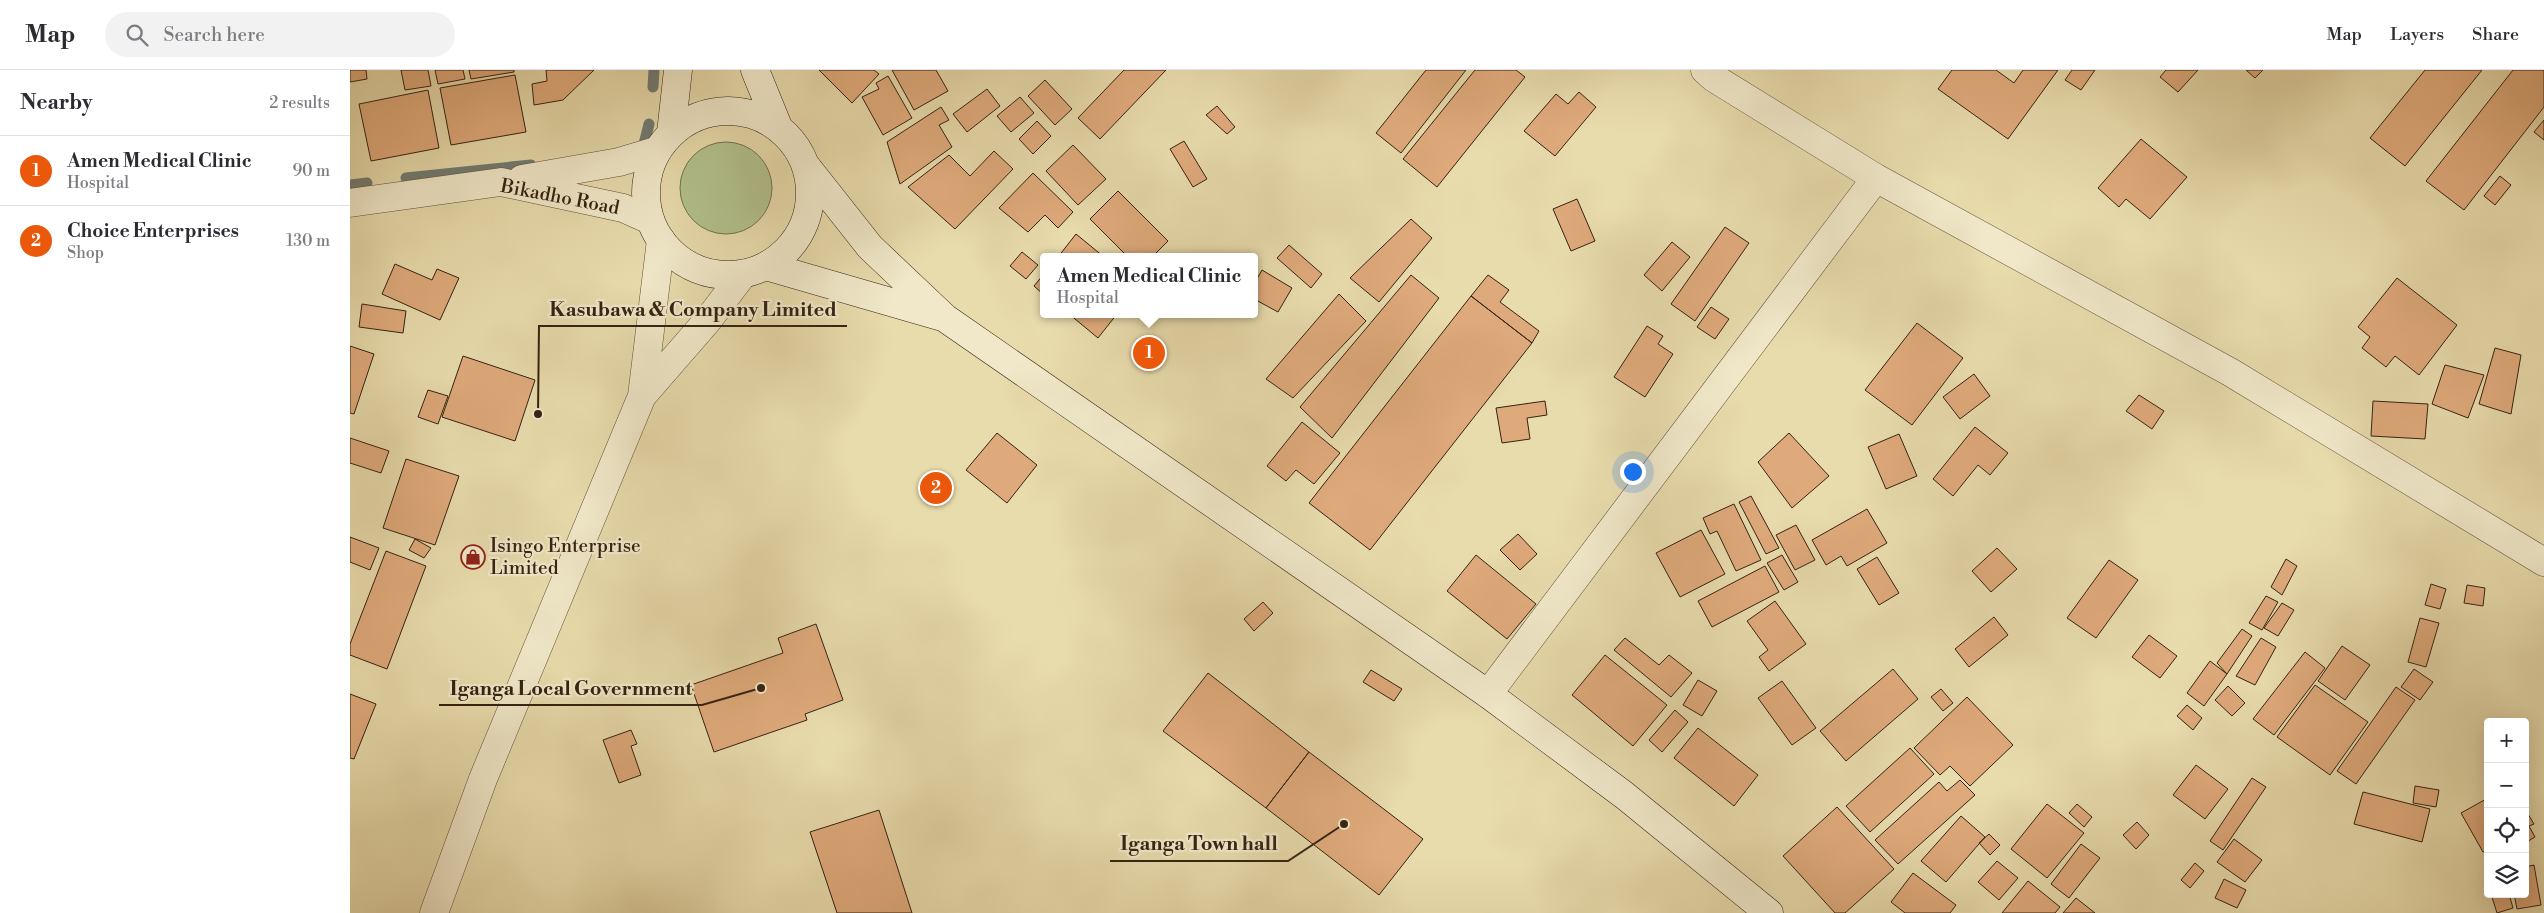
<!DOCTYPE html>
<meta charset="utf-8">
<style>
:root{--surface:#fff;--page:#f2f2f3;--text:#2b2b33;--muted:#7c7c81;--line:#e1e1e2;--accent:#ea580c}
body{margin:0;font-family:"Libre Bodoni",serif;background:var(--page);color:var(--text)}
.controls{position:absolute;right:15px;bottom:15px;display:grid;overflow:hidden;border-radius:5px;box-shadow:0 5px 20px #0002}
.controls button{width:45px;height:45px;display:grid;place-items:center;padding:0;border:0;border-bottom:1px solid var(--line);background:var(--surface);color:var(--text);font:25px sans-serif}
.you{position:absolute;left:1282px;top:401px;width:18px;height:18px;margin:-12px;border:4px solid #fff;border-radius:50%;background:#1a73e8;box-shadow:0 0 0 8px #1a73e833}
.badge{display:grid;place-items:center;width:32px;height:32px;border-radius:50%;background:var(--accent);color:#fff;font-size:16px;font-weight:700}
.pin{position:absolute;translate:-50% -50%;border:2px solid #fff;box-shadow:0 1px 5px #0006}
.popup{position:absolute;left:690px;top:183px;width:218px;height:65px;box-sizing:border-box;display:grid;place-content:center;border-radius:5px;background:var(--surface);filter:drop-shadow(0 1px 4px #0005);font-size:16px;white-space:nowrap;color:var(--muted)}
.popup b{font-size:19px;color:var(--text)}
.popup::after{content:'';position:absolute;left:50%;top:100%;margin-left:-10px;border:10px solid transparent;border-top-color:var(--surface)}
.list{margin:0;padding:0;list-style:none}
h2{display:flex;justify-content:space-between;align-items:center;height:65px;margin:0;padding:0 20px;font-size:21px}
h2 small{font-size:16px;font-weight:400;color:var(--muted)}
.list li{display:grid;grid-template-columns:32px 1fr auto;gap:15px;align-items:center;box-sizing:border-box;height:70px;padding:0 20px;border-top:1px solid var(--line)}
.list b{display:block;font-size:19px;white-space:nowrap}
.list p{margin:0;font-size:16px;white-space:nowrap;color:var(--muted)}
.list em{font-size:16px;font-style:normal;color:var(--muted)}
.icon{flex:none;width:28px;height:28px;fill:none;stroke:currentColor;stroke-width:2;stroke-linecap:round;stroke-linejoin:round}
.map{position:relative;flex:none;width:2194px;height:843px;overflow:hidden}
header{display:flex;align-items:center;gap:30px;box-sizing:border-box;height:70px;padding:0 25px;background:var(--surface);border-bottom:1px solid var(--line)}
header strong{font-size:24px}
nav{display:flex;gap:28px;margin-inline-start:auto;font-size:18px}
.search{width:350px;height:45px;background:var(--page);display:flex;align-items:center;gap:12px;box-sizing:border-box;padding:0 18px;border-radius:28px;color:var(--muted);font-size:19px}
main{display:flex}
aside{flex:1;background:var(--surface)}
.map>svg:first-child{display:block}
</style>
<header>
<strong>Map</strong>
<div class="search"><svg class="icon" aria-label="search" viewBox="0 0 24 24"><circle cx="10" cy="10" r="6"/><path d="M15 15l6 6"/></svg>Search here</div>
<nav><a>Map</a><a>Layers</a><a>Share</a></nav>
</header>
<main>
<aside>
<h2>Nearby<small>2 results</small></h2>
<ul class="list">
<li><span class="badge">1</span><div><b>Amen Medical Clinic</b><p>Hospital</p></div><em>90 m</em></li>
<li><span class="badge">2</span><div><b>Choice Enterprises</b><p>Shop</p></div><em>130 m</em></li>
</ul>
</aside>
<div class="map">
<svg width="2194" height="843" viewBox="0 0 2194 843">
<rect width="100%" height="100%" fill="#e8dbac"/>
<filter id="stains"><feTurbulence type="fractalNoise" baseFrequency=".004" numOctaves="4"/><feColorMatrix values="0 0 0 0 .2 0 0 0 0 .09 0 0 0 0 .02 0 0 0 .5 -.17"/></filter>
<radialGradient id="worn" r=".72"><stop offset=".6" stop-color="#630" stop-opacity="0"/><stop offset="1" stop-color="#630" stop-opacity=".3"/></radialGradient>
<path fill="#b2c18d" stroke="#747250" d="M330 118a46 46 0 1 1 92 0a46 46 0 1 1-92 0Z"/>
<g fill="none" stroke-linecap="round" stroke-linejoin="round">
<path stroke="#727c73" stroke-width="11" d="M 303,17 L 304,0
M 288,81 L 293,78 L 299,54
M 56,108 L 181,95
M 0,115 L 17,113"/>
</g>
<path fill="#dfaa7b" stroke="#352212" d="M 0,0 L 16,0 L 17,9 L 0,12 Z
M 51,0 L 78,0 L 81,16 L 55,20 Z
M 85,0 L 113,0 L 115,9 L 88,14 Z
M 119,0 L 164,0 L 164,2 L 121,9 Z
M 196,0 L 244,0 L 213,30 L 184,35 L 182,14 L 197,11 Z
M 469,0 L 524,0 L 529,4 L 502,33 Z
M 542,0 L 586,0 L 598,21 L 564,40 Z
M 774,0 L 816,0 L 750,69 L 728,48 Z
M 1076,0 L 1116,0 L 1051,83 L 1026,63 Z
M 1125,0 L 1166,0 L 1175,7 L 1087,117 L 1053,89 Z
M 1602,0 L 1646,0 L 1664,13 L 1673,0 L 1708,0 L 1658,69 L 1588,19 Z
M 1722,0 L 1745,0 L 1731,20 L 1715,10 Z
M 1816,0 L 1848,0 L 1828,22 L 1810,7 Z
M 1896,0 L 1913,0 L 1905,8 Z
M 2075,0 L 2132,0 L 2055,96 L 2020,68 Z
M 2163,0 L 2194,0 L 2194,37 L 2114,140 L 2076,111 Z
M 165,5 L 176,62 L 101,75 L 90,18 Z
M 538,6 L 562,48 L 533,65 L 512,27 L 529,19 L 526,13 Z
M 695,10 L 722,39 L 705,55 L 678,26 Z
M 637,19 L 650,36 L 617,62 L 603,44 Z
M 78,20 L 89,78 L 21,91 L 9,34 Z
M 1229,22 L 1246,37 L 1205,86 L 1174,61 L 1206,24 L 1218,34 Z
M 670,27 L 684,43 L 661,62 L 647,46 Z
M 867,36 L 885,57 L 877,64 L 856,45 Z
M 591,37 L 599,50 L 589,55 L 602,77 L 550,114 L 537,72 Z
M 2194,50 L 2194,70 L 2184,62 Z
M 687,51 L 701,66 L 683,84 L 669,69 Z
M 1791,69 L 1837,107 L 1800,149 L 1776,129 L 1769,137 L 1748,118 Z
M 834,71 L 857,109 L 843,117 L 820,79 Z
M 723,75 L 756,109 L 728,135 L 696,101 Z
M 644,81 L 663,99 L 605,159 L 558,117 L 599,85 L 620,106 Z
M 683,103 L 723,142 L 708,158 L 695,145 L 678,162 L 649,138 Z
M 2150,106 L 2161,115 L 2145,135 L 2134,126 Z
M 768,121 L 818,171 L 802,187 L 778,187 L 740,149 Z
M 1227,129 L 1245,171 L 1221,181 L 1203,139 Z
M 1061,149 L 1082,168 L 1029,232 L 1000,208 Z
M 1375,157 L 1399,173 L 1345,251 L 1321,234 Z
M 726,164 L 754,187 L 708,187 Z
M 1322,172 L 1340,187 L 1312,221 L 1294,205 Z
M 939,175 L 972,204 L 961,218 L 927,188 Z
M 672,182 L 688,195 L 676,209 L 660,196 Z
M 45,194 L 82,210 L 87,199 L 109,208 L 90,250 L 32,224 Z
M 912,200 L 942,218 L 928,242 L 904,229 L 904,214 Z
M 694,204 L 694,225 L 684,216 Z
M 1061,205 L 1089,228 L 982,368 L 950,337 Z
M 1138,205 L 1159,220 L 1150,232 L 1189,261 L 1182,273 L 1121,226 Z
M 2047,208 L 2107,255 L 2069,305 L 2045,286 L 2036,297 L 2012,278 L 2020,267 L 2008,257 Z
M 989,224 L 1016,251 L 943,328 L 916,309 Z
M 1121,226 L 1182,273 L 1020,480 L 959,433 Z
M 12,234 L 56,241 L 53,263 L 9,257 Z
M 1361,237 L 1379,249 L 1365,269 L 1347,257 Z
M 719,244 L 767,244 L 748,268 Z
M 1567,253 L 1613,288 L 1562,355 L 1515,320 Z
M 1297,256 L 1313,266 L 1308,274 L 1323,284 L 1295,327 L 1264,307 Z
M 0,276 L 24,284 L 4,344 L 0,343 Z
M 2145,278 L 2171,285 L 2161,344 L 2129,334 Z
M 113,286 L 185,310 L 165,371 L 92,347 Z
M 2095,295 L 2134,305 L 2118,348 L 2082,334 Z
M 1624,304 L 1640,326 L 1610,349 L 1593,327 Z
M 78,320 L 98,326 L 88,354 L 68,347 Z
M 1789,325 L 1814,341 L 1802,359 L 1776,341 Z
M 1195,331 L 1197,345 L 1177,348 L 1180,369 L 1152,373 L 1146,338 Z
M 2023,331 L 2078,334 L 2075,369 L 2021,366 Z
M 952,352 L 990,383 L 964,414 L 946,400 L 936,411 L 917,396 Z
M 1625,357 L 1658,383 L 1640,405 L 1628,395 L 1603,426 L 1583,409 Z
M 647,363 L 687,395 L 657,433 L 616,400 Z
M 1439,363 L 1479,406 L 1442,438 L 1408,392 Z
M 1549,364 L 1567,406 L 1536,419 L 1518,377 Z
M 0,368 L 39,381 L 31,403 L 0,393 Z
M 56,389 L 109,406 L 85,475 L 33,458 Z
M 1401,426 L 1429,478 L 1416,484 L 1389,432 Z
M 1384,434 L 1411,490 L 1386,501 L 1367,461 L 1360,464 L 1353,448 Z
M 1517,439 L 1537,473 L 1497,496 L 1491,486 L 1476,495 L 1462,470 Z
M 1446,455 L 1465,490 L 1445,500 L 1426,465 Z
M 1351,460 L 1375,504 L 1330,527 L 1306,483 Z
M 1168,464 L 1187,484 L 1170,500 L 1150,480 Z
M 0,467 L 29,478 L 20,500 L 0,492 Z
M 65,469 L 81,478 L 74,488 L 59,480 Z
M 1647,478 L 1667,499 L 1641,522 L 1622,501 Z
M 36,481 L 76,496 L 37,599 L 0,585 L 0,574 Z
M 1126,485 L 1186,534 L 1157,569 L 1097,521 Z
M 1432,485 L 1448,512 L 1434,520 L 1417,493 Z
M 1527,487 L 1549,523 L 1529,535 L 1507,499 Z
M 1936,489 L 1947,496 L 1932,525 L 1921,517 Z
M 1759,490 L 1788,510 L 1746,568 L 1717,548 Z
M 1415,496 L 1429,522 L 1362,557 L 1348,531 Z
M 2081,514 L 2096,519 L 2090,539 L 2075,535 Z
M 2117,515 L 2135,518 L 2133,536 L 2114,533 Z
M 1916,526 L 1928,532 L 1912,560 L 1899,553 Z
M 1425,531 L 1456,574 L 1419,601 L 1409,587 L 1418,580 L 1397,551 Z
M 913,532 L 923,543 L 904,561 L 894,549 Z
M 1932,533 L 1944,540 L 1928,566 L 1914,558 Z
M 1644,547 L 1658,565 L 1619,597 L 1605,579 Z
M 2070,548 L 2089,553 L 2076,597 L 2058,592 Z
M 466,554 L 493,630 L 455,644 L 457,650 L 364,682 L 341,615 L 433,583 L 428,568 Z
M 1892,559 L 1902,566 L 1877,604 L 1867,593 Z
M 1799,565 L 1827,586 L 1810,608 L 1782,587 Z
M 1275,568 L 1309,595 L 1319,585 L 1342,603 L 1321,627 L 1264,580 Z
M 1911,568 L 1926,577 L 1905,615 L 1886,606 Z
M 1992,576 L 2020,595 L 1995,630 L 1968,611 Z
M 1955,582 L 1975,598 L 1924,665 L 1903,649 Z
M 1255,585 L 1317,635 L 1283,676 L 1222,625 Z
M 1860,591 L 1877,604 L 1854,636 L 1837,623 Z
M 1543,599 L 1568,629 L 1496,691 L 1470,661 Z
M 2064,599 L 2083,612 L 2070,630 L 2051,617 Z
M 1021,600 L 1052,619 L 1044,631 L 1013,612 Z
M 858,603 L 959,682 L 916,738 L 813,661 Z
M 1348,610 L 1367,621 L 1352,646 L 1333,635 Z
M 1432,611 L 1466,658 L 1442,675 L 1408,628 Z
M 1965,615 L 2018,652 L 1980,705 L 1927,667 Z
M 1878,616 L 1895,633 L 1882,646 L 1865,630 Z
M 2046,617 L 2065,630 L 2006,714 L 1987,701 Z
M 1591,619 L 1603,633 L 1593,641 L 1581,627 Z
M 0,624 L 26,634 L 4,689 L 0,688 Z
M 1617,627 L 1663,675 L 1620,716 L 1600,696 L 1590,705 L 1564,678 Z
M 1837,635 L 1852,648 L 1843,660 L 1827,646 Z
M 1325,640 L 1338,652 L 1312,682 L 1299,670 Z
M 1348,658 L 1408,705 L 1384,736 L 1324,688 Z
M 281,660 L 287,674 L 281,676 L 291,705 L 269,713 L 253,670 Z
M 1560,678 L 1584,704 L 1520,762 L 1496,736 Z
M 959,682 L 1073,769 L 1029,825 L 916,738 Z
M 1846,695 L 1878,719 L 1855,749 L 1823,725 Z
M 1902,708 L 1916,717 L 1873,780 L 1860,771 Z
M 1610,710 L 1625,725 L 1548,794 L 1525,770 L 1589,712 L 1597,721 Z
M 2065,716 L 2089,720 L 2086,737 L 2063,733 Z
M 2013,722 L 2080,739 L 2072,772 L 2004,754 Z
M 2138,728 L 2138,780 L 2133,782 L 2111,743 Z
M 1697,734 L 1734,763 L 1697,808 L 1661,779 Z
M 1727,734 L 1742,747 L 1734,757 L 1719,743 Z
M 1487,737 L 1544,799 L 1495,843 L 1485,843 L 1433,786 Z
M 2175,739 L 2184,754 L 2179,756 L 2185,767 L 2175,773 Z
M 529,740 L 562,843 L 487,843 L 460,762 Z
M 1611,746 L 1635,767 L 1596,812 L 1571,791 Z
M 1787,752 L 1799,765 L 1786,779 L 1773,765 Z
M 1639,764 L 1650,775 L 1640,785 L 1629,773 Z
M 1884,769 L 1912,790 L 1895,812 L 1867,792 Z
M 1731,774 L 1750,788 L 1719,828 L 1701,814 Z
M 1647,791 L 1668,808 L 1649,830 L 1628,812 Z
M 1845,793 L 1854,801 L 1840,818 L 1831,810 Z
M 2184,795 L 2191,835 L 2167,839 L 2164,824 L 2175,824 L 2175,797 Z
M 1563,803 L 1606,835 L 1600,843 L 1555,843 L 1541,832 Z
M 1874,809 L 1896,820 L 1887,838 L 1865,828 Z
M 1678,811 L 1710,837 L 1705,843 L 1652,843 Z
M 2141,824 L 2159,824 L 2163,838 L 2147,843 Z
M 1726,828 L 1745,843 L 1713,843 Z"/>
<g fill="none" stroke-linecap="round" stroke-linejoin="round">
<g stroke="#625038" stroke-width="29">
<path id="minor" d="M 1355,0 L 1364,8 L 1526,108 L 1880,302 L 2194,492
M 172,109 L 269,92 L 306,81
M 0,133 L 151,112 L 273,138 L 300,150
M 1138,624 L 1526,108"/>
</g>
<g stroke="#625038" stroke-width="29">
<path id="tertiary" d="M 292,326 L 358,250 L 393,204
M 84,843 L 133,709 L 292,326 L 311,170"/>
</g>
<g stroke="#352212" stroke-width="29">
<path id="secondary" d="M 405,0 L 429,59
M296 123a82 82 0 1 1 164 0a82 82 0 1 1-164 0Z
M 321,63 L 328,0
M 456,96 L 520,177 L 595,248 L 1138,624 L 1274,725 L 1419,843
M 416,196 L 589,246"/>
</g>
<use href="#minor" stroke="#f0e8c9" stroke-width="28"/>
<use href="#tertiary" stroke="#f0e8c9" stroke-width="28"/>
<use href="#secondary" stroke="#f0e8c9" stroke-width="28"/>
</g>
<defs>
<g id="shop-ring" transform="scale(1.25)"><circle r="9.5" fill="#f0e8c9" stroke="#8f2418" stroke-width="1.5"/><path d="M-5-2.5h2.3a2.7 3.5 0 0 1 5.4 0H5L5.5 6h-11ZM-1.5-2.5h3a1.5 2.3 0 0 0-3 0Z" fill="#8f2418"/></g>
</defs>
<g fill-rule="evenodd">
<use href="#shop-ring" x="123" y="487"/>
</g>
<g text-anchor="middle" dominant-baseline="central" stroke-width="4.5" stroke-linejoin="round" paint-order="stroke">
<g font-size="19" fill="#352212" stroke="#f0e8c9">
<text transform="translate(210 127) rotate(11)">Bikadho Road</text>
</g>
<g font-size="19" fill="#352212" stroke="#f0e8c9" text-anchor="start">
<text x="140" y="476">Isingo Enterprise<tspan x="140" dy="22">Limited</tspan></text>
</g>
</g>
<path fill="none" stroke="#352212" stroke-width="2" d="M188 344L189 256H497M411 618L352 635H89M994 754L938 791H760"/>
<g fill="#352212" stroke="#f0e8c9" stroke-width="2">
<circle cx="188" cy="344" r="5"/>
<circle cx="411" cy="618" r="5"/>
<circle cx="994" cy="754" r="5"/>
</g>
<g font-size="20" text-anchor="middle" font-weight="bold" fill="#352212" stroke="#f0e8c9" stroke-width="4.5" stroke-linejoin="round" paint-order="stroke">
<text x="343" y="246">Kasubawa &amp; Company Limited</text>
<text x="221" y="625">Iganga Local Government</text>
<text x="849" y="780">Iganga Town hall</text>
</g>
<rect width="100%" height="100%" filter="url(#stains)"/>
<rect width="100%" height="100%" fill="url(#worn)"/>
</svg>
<div class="controls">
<button>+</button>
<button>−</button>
<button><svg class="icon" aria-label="locate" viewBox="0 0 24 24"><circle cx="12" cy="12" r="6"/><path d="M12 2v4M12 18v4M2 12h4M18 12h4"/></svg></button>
<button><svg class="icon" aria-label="layers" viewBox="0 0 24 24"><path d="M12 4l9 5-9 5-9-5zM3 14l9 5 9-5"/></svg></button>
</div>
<div class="you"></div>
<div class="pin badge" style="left:799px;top:283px">1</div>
<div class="popup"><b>Amen Medical Clinic</b>Hospital</div>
<div class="pin badge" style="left:586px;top:418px">2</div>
</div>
</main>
